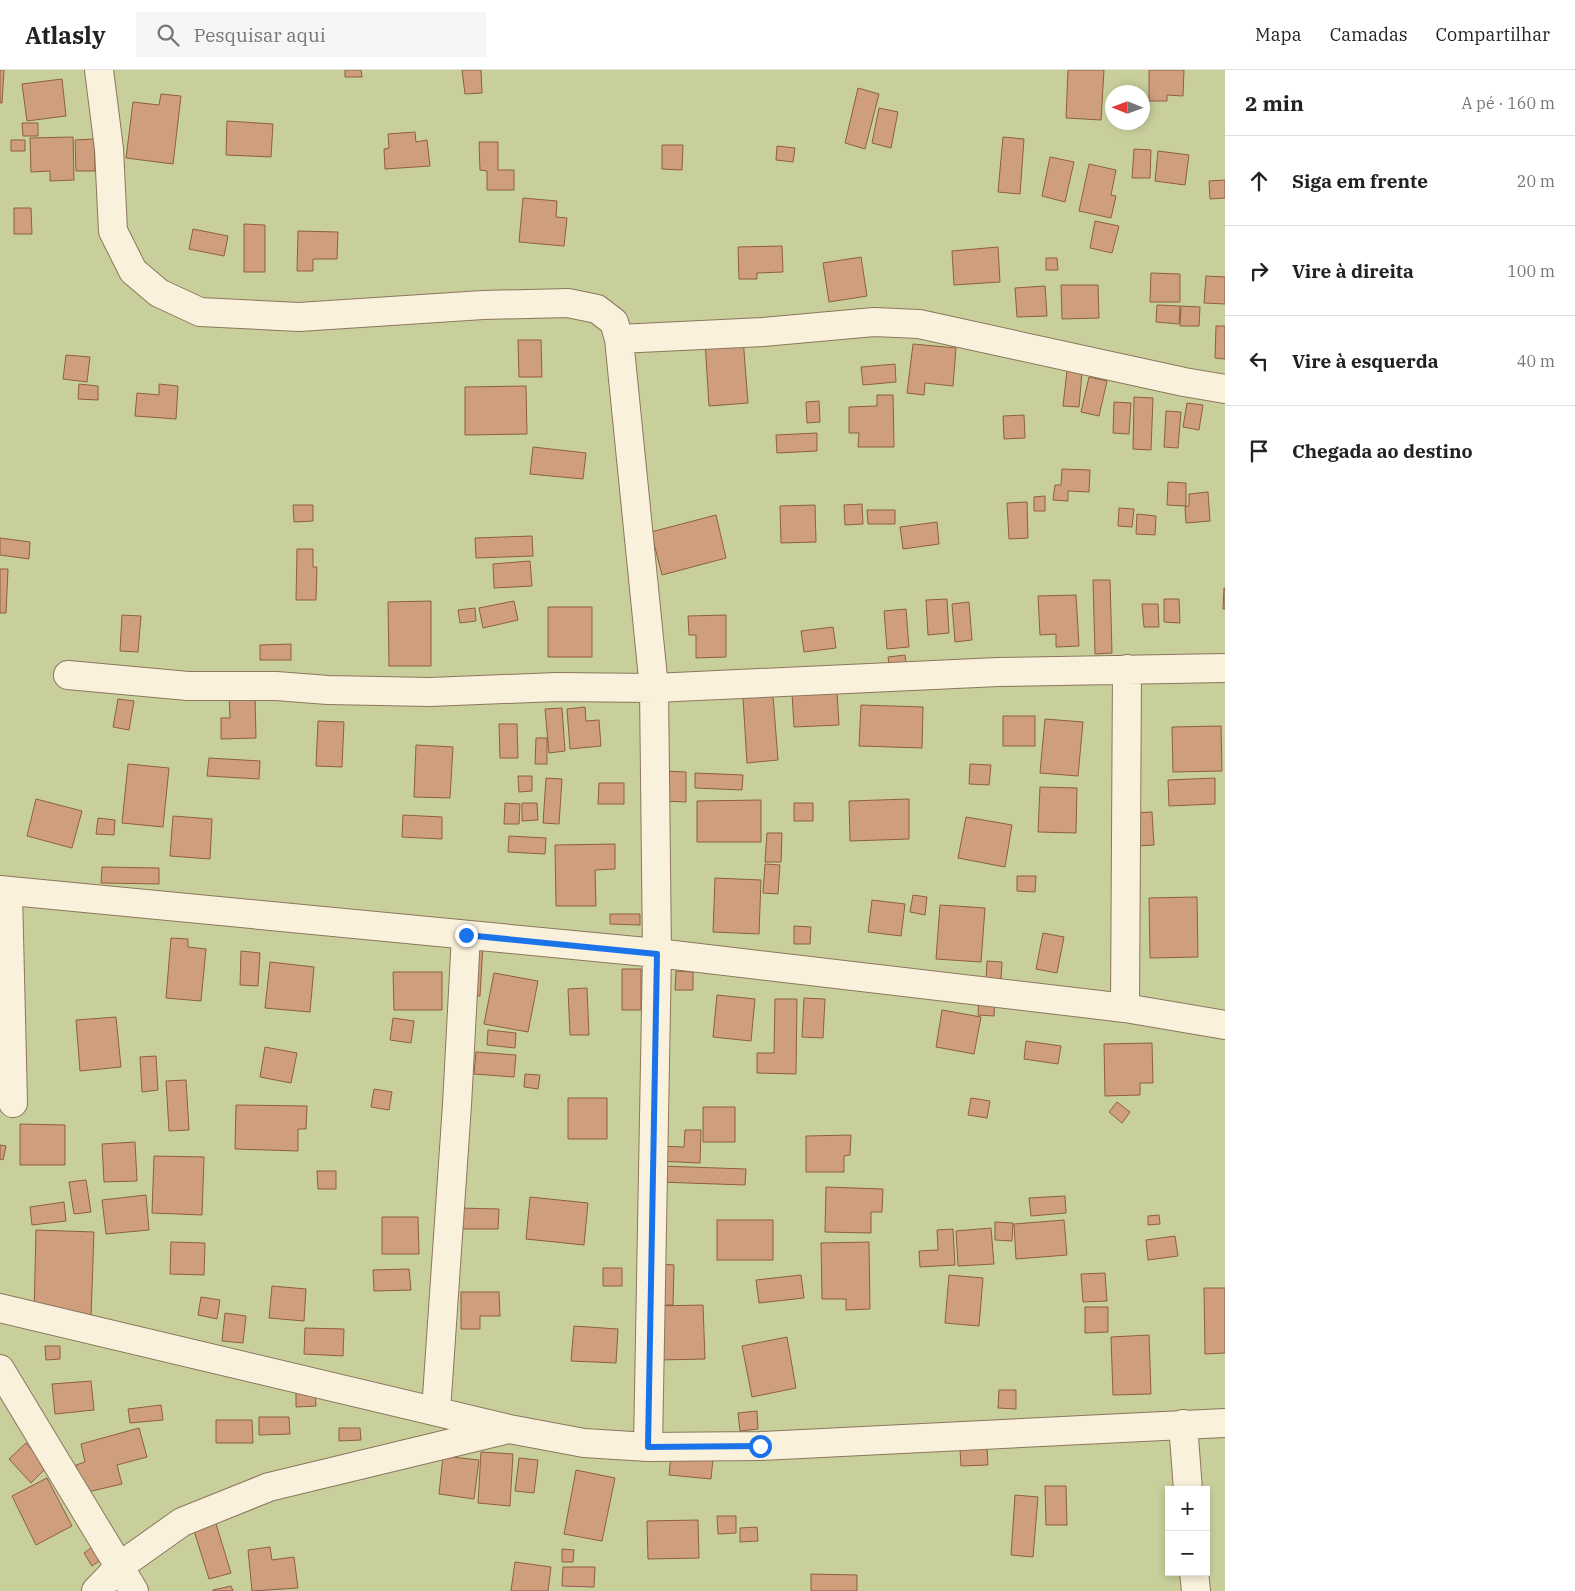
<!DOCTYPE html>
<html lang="pt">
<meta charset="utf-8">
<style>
:root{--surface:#fff;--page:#f6f6f6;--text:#222;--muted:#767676;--line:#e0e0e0}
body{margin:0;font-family:"IBM Plex Serif",serif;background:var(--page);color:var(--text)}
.controls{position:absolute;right:15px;bottom:15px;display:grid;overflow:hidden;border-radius:0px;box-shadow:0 2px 8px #0003}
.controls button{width:45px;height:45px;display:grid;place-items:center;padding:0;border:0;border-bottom:1px solid var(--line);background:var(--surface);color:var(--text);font:25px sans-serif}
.compass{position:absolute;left:1105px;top:15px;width:45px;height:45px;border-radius:50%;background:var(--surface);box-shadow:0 2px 8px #0003;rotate:271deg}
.stop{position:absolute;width:15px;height:15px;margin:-11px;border:4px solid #1a73e8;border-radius:50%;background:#fff}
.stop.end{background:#1a73e8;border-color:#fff;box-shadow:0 1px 5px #0008}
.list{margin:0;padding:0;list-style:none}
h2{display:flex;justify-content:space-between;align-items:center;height:65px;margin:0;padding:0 20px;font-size:21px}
h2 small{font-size:16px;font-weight:400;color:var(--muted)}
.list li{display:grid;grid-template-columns:32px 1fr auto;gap:15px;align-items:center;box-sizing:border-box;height:90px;padding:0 20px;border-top:1px solid var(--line)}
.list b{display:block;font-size:19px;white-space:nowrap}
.list em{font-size:16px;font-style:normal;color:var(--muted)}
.icon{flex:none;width:28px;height:28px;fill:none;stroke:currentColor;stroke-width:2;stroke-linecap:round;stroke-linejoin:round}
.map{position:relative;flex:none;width:1225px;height:1521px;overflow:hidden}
header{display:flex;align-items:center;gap:30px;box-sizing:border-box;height:70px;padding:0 25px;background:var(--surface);border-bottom:1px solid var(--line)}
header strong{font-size:24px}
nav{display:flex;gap:28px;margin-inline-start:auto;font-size:18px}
.search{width:350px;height:45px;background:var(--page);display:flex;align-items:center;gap:12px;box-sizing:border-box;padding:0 18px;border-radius:0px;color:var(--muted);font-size:19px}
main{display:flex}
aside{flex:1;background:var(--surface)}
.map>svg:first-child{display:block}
</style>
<header>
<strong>Atlasly</strong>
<div class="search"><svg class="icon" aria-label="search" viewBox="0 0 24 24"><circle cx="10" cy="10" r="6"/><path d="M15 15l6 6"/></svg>Pesquisar aqui</div>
<nav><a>Mapa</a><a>Camadas</a><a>Compartilhar</a></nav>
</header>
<main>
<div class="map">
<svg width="1225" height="1521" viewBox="0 0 1225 1521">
<rect width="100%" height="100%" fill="#f0e4c8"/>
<path fill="#c9cf9b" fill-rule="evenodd" d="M 0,0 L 1225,0 L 1225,1521 L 0,1521 ZM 1112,22 L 1142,22 L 1142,52 L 1112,52 ZM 1169,1420 L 1206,1420 L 1206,1502 L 1169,1502 Z"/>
<path fill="#cf9f7d" stroke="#8d5f41" d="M 0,0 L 4,0 L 2,33 L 0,33 Z
M 345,0 L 361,0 L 362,7 L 345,7 Z
M 462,0 L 481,0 L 482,23 L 465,24 Z
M 1068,0 L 1104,0 L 1101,50 L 1066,48 Z
M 1149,0 L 1184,0 L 1183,26 L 1167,25 L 1167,31 L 1149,31 Z
M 62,9 L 66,46 L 27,51 L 22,14 Z
M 858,18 L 879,24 L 865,79 L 845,73 Z
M 161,24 L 181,26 L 173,94 L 126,88 L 133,32 L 159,35 Z
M 879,38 L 898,42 L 891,78 L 872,73 Z
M 227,51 L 273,54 L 271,87 L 226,85 Z
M 22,53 L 38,53 L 38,66 L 23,66 Z
M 415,62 L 416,72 L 427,70 L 430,96 L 385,99 L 384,79 L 389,78 L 388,64 Z
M 73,67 L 74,110 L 50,111 L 50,101 L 31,102 L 30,68 Z
M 1003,67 L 1024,69 L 1020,124 L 998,122 Z
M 94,69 L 95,101 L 76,101 L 75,70 Z
M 11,70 L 25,70 L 25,81 L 11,81 Z
M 479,72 L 498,72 L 498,100 L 514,100 L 514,120 L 487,120 L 487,101 L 480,100 Z
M 662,75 L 683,75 L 682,100 L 662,99 Z
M 777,76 L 795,78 L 793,92 L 776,90 Z
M 1134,79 L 1151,80 L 1150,108 L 1132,108 Z
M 1158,81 L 1189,85 L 1185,115 L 1155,111 Z
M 1050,87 L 1074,92 L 1065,132 L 1042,126 Z
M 1089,94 L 1116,100 L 1111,125 L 1116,126 L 1111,148 L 1079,141 Z
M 1225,110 L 1225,128 L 1210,129 L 1209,111 Z
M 523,128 L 557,131 L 556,147 L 567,148 L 564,176 L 519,172 Z
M 14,138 L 31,138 L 32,164 L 14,164 Z
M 1095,151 L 1119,156 L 1112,183 L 1090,178 Z
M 244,154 L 265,155 L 265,202 L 244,202 Z
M 193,159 L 228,166 L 224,186 L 189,179 Z
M 298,161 L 338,162 L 337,189 L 313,189 L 313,201 L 297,201 Z
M 782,176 L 783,202 L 757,203 L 757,209 L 739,209 L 738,177 Z
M 998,177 L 1000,212 L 954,215 L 952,181 Z
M 861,187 L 867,226 L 829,232 L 823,193 Z
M 1046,188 L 1057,188 L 1058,200 L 1046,200 Z
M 1151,203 L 1180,204 L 1180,232 L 1150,232 Z
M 1206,206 L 1225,207 L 1225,234 L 1204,233 Z
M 1061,215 L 1098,215 L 1099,248 L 1062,249 Z
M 1045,216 L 1047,246 L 1017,247 L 1015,218 Z
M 1157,235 L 1180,236 L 1179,254 L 1156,252 Z
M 1181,236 L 1200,237 L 1199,256 L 1180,256 Z
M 1216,256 L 1225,256 L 1225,289 L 1215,288 Z
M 743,268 L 748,333 L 709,336 L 705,271 Z
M 518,270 L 541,270 L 542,307 L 519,307 Z
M 913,274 L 956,278 L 953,316 L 925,313 L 924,325 L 907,323 Z
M 66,285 L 90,287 L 87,312 L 63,309 Z
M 895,294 L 896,312 L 863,315 L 861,297 Z
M 1067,301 L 1082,302 L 1079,337 L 1063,336 Z
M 1089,307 L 1107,311 L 1099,346 L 1081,342 Z
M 79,314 L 98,316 L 98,330 L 78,329 Z
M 159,314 L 178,316 L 176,349 L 135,346 L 137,323 L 159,325 Z
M 526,316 L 527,364 L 465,365 L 465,317 Z
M 877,325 L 893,325 L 894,377 L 858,377 L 859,363 L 849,363 L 849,337 L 877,336 Z
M 1134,327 L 1153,328 L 1151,380 L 1133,379 Z
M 819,331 L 820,352 L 807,353 L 806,332 Z
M 1114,332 L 1131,333 L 1129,364 L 1113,363 Z
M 1187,333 L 1203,335 L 1199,360 L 1183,357 Z
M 1166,341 L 1181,342 L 1178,378 L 1164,377 Z
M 1024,345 L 1025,368 L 1004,369 L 1003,346 Z
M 817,363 L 817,381 L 777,383 L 776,365 Z
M 533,377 L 586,383 L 583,409 L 530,404 Z
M 1062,399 L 1090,400 L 1089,422 L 1068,421 L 1068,431 L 1053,430 L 1055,415 L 1061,415 Z
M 1168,412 L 1186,413 L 1186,436 L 1167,435 Z
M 1208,422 L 1210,451 L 1186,453 L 1185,437 L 1189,436 L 1189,424 Z
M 1045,426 L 1045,441 L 1034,441 L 1034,427 Z
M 1027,432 L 1028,468 L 1009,469 L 1007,433 Z
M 862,434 L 863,454 L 845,455 L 844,435 Z
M 293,435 L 313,435 L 313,451 L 294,452 Z
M 815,435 L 816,472 L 781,473 L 780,436 Z
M 1119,438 L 1134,439 L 1132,457 L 1118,456 Z
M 867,440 L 895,440 L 895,454 L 868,454 Z
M 1137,444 L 1156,446 L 1155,465 L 1136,464 Z
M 716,445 L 726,488 L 662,505 L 651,462 Z
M 937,452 L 939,474 L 903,479 L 900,457 Z
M 532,466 L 533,486 L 476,488 L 475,468 Z
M 0,468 L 30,472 L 29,489 L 0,485 Z
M 297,479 L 313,479 L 313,497 L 317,497 L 316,530 L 296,530 Z
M 530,491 L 532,516 L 494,518 L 493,494 Z
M 0,499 L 8,499 L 6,543 L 0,543 Z
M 1093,510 L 1110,510 L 1112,583 L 1095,584 Z
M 1224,518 L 1225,518 L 1225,539 L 1223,539 Z
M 1076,525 L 1079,576 L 1056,577 L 1056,564 L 1040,565 L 1038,526 Z
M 947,529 L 949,563 L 928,565 L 926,530 Z
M 1164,529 L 1179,529 L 1180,553 L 1164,552 Z
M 431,531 L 431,596 L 389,596 L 388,532 Z
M 514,531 L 518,550 L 483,558 L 479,538 Z
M 969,532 L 972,570 L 955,572 L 952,534 Z
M 1142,534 L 1158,534 L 1159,557 L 1144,557 Z
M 548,537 L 592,537 L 592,587 L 548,587 Z
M 475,538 L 476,551 L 460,553 L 458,540 Z
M 906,539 L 909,577 L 887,579 L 884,541 Z
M 122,545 L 141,546 L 138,582 L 120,581 Z
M 726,545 L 726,587 L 696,588 L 696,565 L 689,565 L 688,546 Z
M 833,557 L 836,578 L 804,582 L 801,561 Z
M 291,574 L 291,590 L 260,590 L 260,575 Z
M 905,585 L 907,600 L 890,602 L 888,587 Z
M 837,621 L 839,655 L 794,657 L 792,623 Z
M 255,625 L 256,668 L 221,669 L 221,648 L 230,648 L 229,626 Z
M 773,626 L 778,690 L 747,693 L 743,628 Z
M 118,629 L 134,631 L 129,660 L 113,657 Z
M 861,635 L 923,637 L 922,678 L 859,676 Z
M 585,637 L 586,651 L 599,650 L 601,676 L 570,679 L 567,639 Z
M 562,638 L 565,681 L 549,683 L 545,639 Z
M 1003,646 L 1035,646 L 1035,676 L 1003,676 Z
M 1045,649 L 1083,652 L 1078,706 L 1040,703 Z
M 318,651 L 344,652 L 342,697 L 316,696 Z
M 499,654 L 517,654 L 518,688 L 500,688 Z
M 1221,656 L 1222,701 L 1173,702 L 1172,657 Z
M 536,668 L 547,668 L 547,694 L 535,694 Z
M 416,675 L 453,677 L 450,728 L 414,727 Z
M 209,688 L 260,691 L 259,709 L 207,706 Z
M 128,694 L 169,698 L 163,757 L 122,753 Z
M 970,694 L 991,695 L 989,715 L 969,714 Z
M 664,701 L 686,702 L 686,732 L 663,731 Z
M 695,703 L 743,705 L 742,720 L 695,718 Z
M 518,706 L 532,706 L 532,721 L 519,722 Z
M 546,708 L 562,709 L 559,754 L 543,753 Z
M 1215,708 L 1215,734 L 1169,736 L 1168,710 Z
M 599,713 L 624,713 L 624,734 L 598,734 Z
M 1040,717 L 1077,718 L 1076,763 L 1038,762 Z
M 36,729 L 82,741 L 72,778 L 27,766 Z
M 909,729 L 909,769 L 850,771 L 849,731 Z
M 761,730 L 761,772 L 697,772 L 697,731 Z
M 505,733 L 520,734 L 519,754 L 504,754 Z
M 522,733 L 537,733 L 538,750 L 522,751 Z
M 794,733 L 813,733 L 813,751 L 794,751 Z
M 1152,742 L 1154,775 L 1137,776 L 1135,743 Z
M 403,745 L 442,747 L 442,769 L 402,767 Z
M 173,746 L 212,749 L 210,789 L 170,786 Z
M 966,747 L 1012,755 L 1005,797 L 958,788 Z
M 98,748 L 115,750 L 114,765 L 96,764 Z
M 767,763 L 782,763 L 781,792 L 765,792 Z
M 509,766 L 546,768 L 545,784 L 508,782 Z
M 615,774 L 615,799 L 595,800 L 596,836 L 556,836 L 555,775 Z
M 765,794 L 780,795 L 778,824 L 763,823 Z
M 102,797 L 159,798 L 159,814 L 101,813 Z
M 1017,806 L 1036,806 L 1035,822 L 1017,821 Z
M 715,808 L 761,810 L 759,864 L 713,862 Z
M 913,825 L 927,827 L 925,845 L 910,842 Z
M 1197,827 L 1198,887 L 1150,888 L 1149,828 Z
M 872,830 L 905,834 L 901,866 L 868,862 Z
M 940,835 L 985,838 L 981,892 L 936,889 Z
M 610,844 L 640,844 L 640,855 L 610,854 Z
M 794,856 L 811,857 L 810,874 L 794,874 Z
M 1043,863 L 1064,867 L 1057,903 L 1036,899 Z
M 171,868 L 188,869 L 188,877 L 206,879 L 201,931 L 166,928 Z
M 470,874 L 483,875 L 480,926 L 466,924 Z
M 241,881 L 260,883 L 258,916 L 240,915 Z
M 987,891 L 1002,892 L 1001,910 L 986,910 Z
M 270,892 L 314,897 L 310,942 L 265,938 Z
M 622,899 L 641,899 L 641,940 L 622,940 Z
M 676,901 L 693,902 L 693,920 L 675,920 Z
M 393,902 L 442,902 L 442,940 L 394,940 Z
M 494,903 L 538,911 L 528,962 L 484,954 Z
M 587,918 L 589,965 L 570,965 L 568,919 Z
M 717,925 L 755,929 L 751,971 L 713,967 Z
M 979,927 L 995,927 L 994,946 L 978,945 Z
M 804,928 L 825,929 L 823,968 L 802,967 Z
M 775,929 L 797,929 L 796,1004 L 757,1003 L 757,983 L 774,983 Z
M 942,940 L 981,947 L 974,984 L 936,977 Z
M 116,947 L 121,997 L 80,1001 L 76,950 Z
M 393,948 L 414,951 L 411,973 L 390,970 Z
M 488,960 L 516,963 L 515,978 L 487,975 Z
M 1026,971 L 1061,976 L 1058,994 L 1024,989 Z
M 1152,973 L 1153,1013 L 1140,1013 L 1140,1025 L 1105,1026 L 1104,974 Z
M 265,977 L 297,983 L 291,1013 L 260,1007 Z
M 476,982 L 516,985 L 514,1007 L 474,1004 Z
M 156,986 L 158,1020 L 142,1022 L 140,987 Z
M 525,1004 L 540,1005 L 538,1019 L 524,1017 Z
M 186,1010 L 189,1060 L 169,1061 L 166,1011 Z
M 374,1019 L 392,1022 L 389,1040 L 371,1037 Z
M 568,1028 L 607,1028 L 607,1069 L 568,1069 Z
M 971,1028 L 990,1031 L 987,1048 L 968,1045 Z
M 1117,1032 L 1130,1042 L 1122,1053 L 1109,1042 Z
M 236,1035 L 307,1036 L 306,1059 L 298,1059 L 298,1081 L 235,1079 Z
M 703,1037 L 735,1037 L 735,1072 L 703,1072 Z
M 20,1054 L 65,1055 L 65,1095 L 20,1095 Z
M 685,1060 L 701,1060 L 700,1093 L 657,1091 L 658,1076 L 684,1077 Z
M 851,1065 L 850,1085 L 844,1086 L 844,1102 L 806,1102 L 806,1066 Z
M 135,1072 L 137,1111 L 104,1112 L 102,1074 Z
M 0,1075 L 6,1076 L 3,1090 L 0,1089 Z
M 154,1086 L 204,1087 L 202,1145 L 152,1143 Z
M 660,1096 L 746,1099 L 745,1115 L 659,1112 Z
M 317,1101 L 336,1101 L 336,1119 L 318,1119 Z
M 86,1110 L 91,1142 L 74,1144 L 69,1112 Z
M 826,1117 L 883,1119 L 882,1142 L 871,1142 L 871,1163 L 825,1162 Z
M 146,1125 L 149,1160 L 106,1164 L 102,1130 Z
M 1065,1126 L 1066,1143 L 1031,1146 L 1029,1128 Z
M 530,1127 L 588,1133 L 584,1175 L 526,1169 Z
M 64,1132 L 66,1151 L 32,1155 L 30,1137 Z
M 459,1138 L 499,1139 L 498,1159 L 458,1159 Z
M 1159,1145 L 1160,1154 L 1148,1155 L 1148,1146 Z
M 382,1147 L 418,1147 L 419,1184 L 382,1184 Z
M 717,1150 L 773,1150 L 773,1190 L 717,1190 Z
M 1064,1150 L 1067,1185 L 1016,1189 L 1014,1154 Z
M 995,1152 L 1013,1153 L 1012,1171 L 995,1170 Z
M 991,1158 L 994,1194 L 958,1196 L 956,1161 Z
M 953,1159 L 955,1195 L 920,1197 L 919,1181 L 938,1180 L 937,1160 Z
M 36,1160 L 94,1162 L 91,1247 L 34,1245 Z
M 1175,1166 L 1178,1186 L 1148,1190 L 1146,1170 Z
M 171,1172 L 205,1173 L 204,1205 L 170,1204 Z
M 869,1172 L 870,1239 L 846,1240 L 846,1229 L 822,1229 L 821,1173 Z
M 659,1194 L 674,1195 L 673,1235 L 658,1235 Z
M 603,1198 L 622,1198 L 622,1216 L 603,1216 Z
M 409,1199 L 411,1220 L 374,1221 L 373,1200 Z
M 1105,1203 L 1107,1231 L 1083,1232 L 1081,1204 Z
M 801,1205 L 804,1228 L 759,1233 L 756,1210 Z
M 949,1205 L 983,1208 L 979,1256 L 945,1253 Z
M 272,1216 L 306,1219 L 304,1251 L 269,1248 Z
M 1204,1218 L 1225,1218 L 1225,1283 L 1205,1284 Z
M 461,1222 L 499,1222 L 500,1246 L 480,1246 L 480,1259 L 461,1259 Z
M 201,1227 L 220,1230 L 217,1249 L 198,1245 Z
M 703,1235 L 705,1289 L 658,1290 L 657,1236 Z
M 1085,1237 L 1108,1237 L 1108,1262 L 1085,1263 Z
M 225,1243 L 246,1246 L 243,1273 L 222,1271 Z
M 574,1256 L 618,1259 L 616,1293 L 571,1291 Z
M 305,1258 L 344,1259 L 343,1286 L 304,1284 Z
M 1149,1265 L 1151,1324 L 1113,1325 L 1111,1267 Z
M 787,1267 L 796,1318 L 752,1327 L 742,1276 Z
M 45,1276 L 60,1276 L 60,1289 L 46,1290 Z
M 91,1311 L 94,1340 L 55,1344 L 52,1314 Z
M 315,1318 L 316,1336 L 296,1337 L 296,1319 Z
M 999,1320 L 1016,1320 L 1016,1339 L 998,1338 Z
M 161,1335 L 163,1350 L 130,1353 L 128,1339 Z
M 757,1341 L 758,1359 L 740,1361 L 738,1343 Z
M 259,1347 L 289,1347 L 290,1364 L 259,1365 Z
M 216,1350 L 252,1350 L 253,1373 L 216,1373 Z
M 139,1358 L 147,1387 L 117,1395 L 122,1414 L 83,1423 L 76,1395 L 85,1392 L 81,1374 Z
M 339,1358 L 360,1358 L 361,1370 L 339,1371 Z
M 26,1373 L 47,1397 L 31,1413 L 9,1389 Z
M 987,1377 L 988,1395 L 961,1396 L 960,1379 Z
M 481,1382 L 513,1384 L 510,1436 L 478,1433 Z
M 671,1385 L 713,1389 L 711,1409 L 669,1405 Z
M 443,1386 L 479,1390 L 474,1429 L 439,1424 Z
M 519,1388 L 538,1390 L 534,1423 L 515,1421 Z
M 576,1400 L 615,1408 L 602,1471 L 564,1464 Z
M 47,1408 L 72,1456 L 36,1475 L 12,1426 Z
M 1045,1416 L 1066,1416 L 1067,1455 L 1046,1455 Z
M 1015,1425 L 1038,1427 L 1033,1487 L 1011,1485 Z
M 213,1444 L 231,1503 L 209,1509 L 191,1451 Z
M 717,1446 L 736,1446 L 736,1463 L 718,1464 Z
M 698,1450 L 699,1488 L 648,1489 L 647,1451 Z
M 757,1457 L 758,1471 L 740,1472 L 740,1458 Z
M 94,1476 L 102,1489 L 92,1496 L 84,1483 Z
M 270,1477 L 272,1490 L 294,1487 L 298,1518 L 252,1521 L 248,1480 Z
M 562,1479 L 574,1480 L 573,1492 L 562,1492 Z
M 515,1492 L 551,1497 L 548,1521 L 511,1521 Z
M 563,1497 L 595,1497 L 594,1517 L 562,1516 Z
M 811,1504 L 857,1505 L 857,1521 L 811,1521 Z
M 231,1516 L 233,1521 L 213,1521 L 213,1520 Z"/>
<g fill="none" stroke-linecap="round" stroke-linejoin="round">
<g stroke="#8d765c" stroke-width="30">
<path id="minor" d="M 99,0 L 109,79 L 113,161 L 133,201 L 159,223 L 200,242 L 299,247 L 483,235 L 568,233 L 597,239 L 614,252 L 619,269 L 654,618 L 657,883 L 648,1377
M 619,269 L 763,262 L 874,252 L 919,254 L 1184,312 L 1225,319
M 68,605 L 188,616 L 276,616 L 328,620 L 430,622 L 557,617 L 654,618 L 998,602 L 1225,598
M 0,820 L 657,883 L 1125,938 L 1225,955
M 8,822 L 13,1033
M 1125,938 L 1127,599
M 0,1238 L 509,1359 L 584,1373 L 648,1377 L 760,1376 L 1225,1353
M 0,1299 L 134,1521
M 436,1341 L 457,1035 L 466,865
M 1183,1354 L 1188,1420
M 1194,1502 L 1196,1521
M 96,1521 L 120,1496 L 182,1452 L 269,1417 L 505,1360"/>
</g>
<use href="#minor" stroke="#faf1dc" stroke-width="28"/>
</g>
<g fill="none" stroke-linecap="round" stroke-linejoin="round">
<path stroke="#1a73e8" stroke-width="6" d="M 466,865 L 657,884 L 648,1377 L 760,1376"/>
</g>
</svg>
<div class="controls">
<button>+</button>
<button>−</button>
</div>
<svg class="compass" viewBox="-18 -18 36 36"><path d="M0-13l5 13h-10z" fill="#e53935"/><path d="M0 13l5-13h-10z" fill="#767676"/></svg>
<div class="stop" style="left:760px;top:1376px"></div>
<div class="stop end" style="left:466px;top:865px"></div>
</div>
<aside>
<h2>2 min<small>A pé · 160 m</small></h2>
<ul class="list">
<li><svg class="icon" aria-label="ahead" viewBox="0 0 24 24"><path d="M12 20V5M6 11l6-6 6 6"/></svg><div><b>Siga em frente</b></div><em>20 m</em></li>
<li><svg class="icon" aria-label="right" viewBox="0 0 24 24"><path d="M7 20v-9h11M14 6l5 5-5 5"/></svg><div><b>Vire à direita</b></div><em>100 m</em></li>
<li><svg class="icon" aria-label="left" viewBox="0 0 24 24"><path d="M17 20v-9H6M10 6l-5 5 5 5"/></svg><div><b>Vire à esquerda</b></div><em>40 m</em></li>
<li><svg class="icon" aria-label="arrive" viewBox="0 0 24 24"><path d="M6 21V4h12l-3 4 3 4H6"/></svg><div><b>Chegada ao destino</b></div></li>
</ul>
</aside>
</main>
